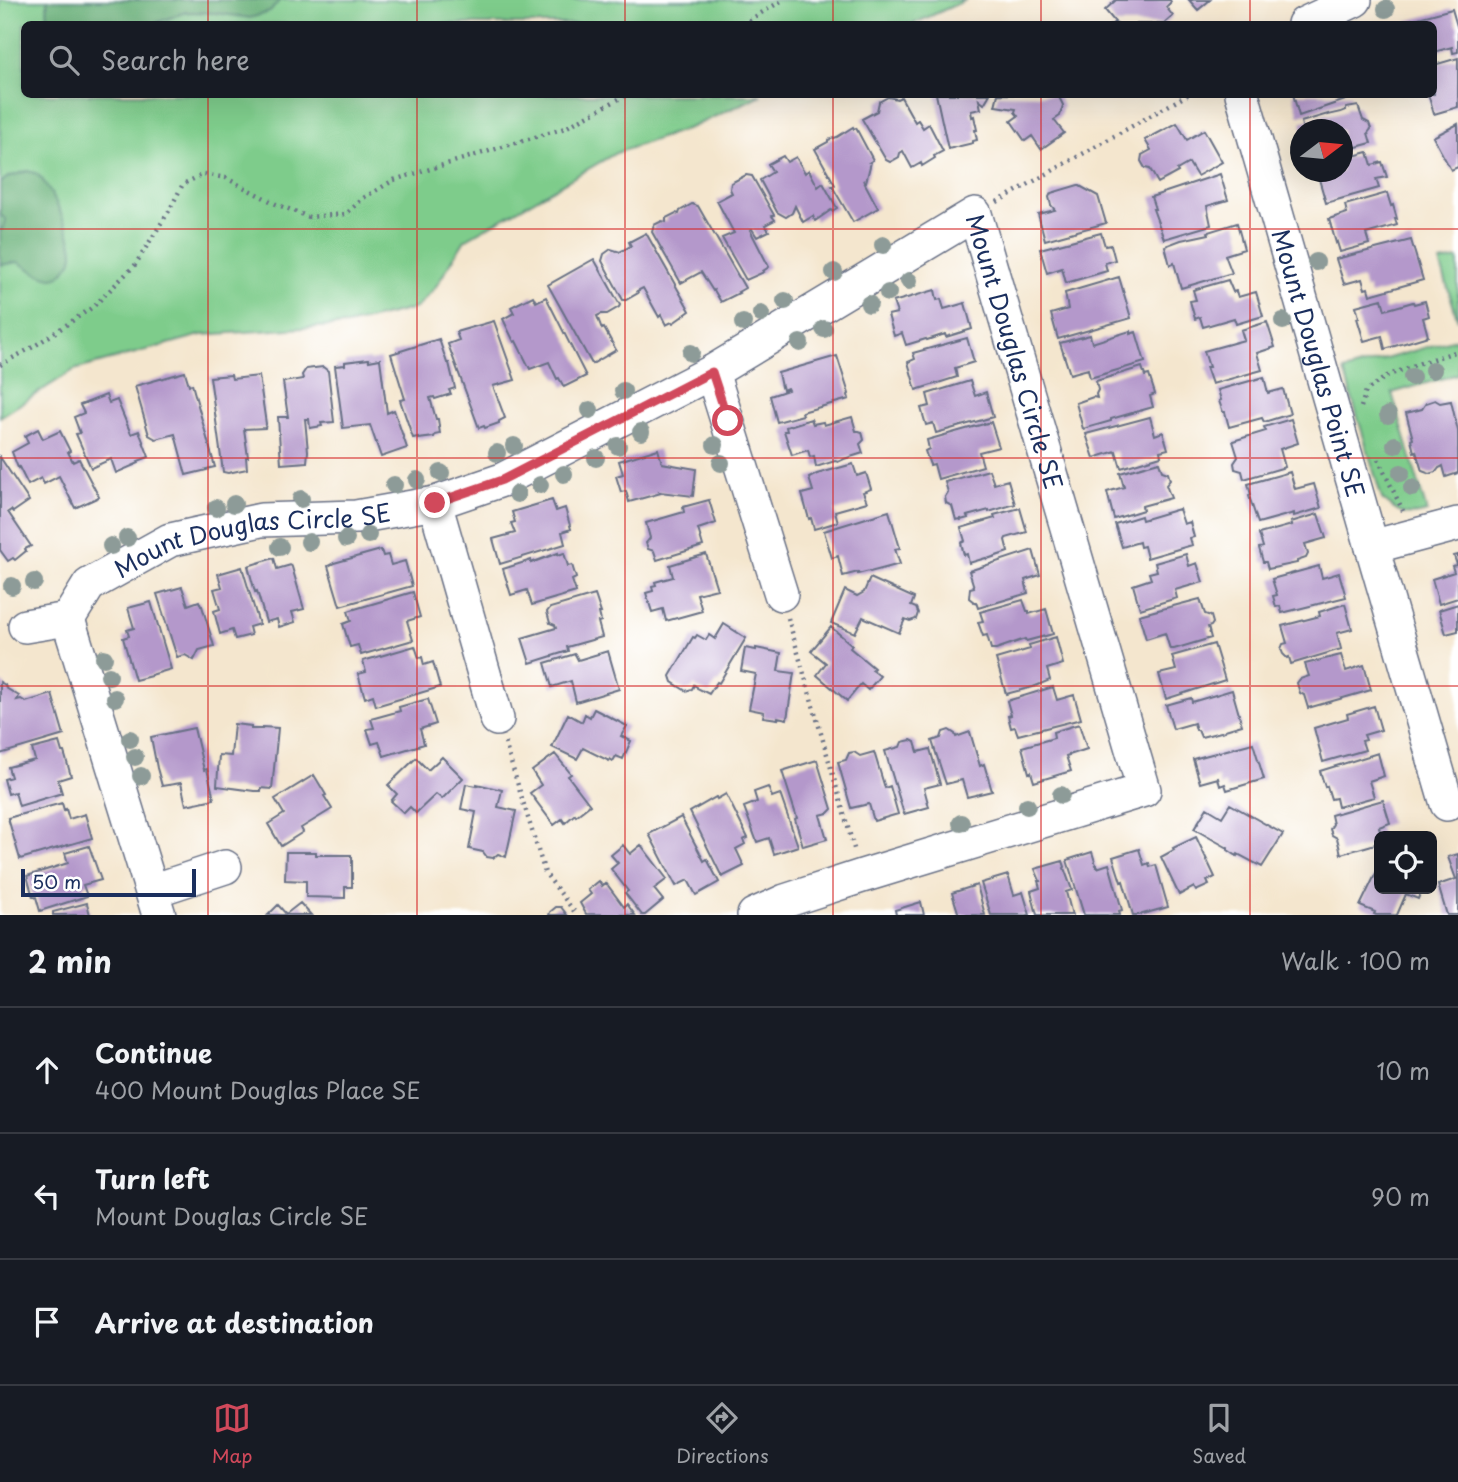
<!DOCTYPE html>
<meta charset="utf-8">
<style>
:root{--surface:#171b24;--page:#242831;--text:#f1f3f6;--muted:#9ea1a6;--line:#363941;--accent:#d1495b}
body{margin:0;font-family:"Playpen Sans",sans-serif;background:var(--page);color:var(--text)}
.controls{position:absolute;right:21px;bottom:21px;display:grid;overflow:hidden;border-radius:10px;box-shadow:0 7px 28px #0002}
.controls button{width:63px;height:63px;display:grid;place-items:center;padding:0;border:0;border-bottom:2px solid var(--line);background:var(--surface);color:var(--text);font:35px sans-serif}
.compass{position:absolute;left:1290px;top:119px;width:63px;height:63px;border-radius:50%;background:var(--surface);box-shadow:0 7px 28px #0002;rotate:74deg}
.scale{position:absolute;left:21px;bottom:18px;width:175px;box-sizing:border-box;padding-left:7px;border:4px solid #1b2f5e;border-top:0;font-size:19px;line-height:24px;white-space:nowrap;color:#1b2f5e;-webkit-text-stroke:5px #fff;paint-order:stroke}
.stop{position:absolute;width:21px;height:21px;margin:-16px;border:5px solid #d1495b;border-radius:50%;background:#fff}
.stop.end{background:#d1495b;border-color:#fff;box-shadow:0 2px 7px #0008}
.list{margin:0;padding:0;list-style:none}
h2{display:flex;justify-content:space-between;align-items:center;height:91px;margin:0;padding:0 28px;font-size:30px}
h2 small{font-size:23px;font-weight:400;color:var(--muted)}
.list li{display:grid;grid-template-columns:46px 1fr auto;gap:21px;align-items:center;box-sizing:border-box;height:126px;padding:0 28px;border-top:2px solid var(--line)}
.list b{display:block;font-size:26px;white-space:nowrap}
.list p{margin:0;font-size:23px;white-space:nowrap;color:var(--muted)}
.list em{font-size:23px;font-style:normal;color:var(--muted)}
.icon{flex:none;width:38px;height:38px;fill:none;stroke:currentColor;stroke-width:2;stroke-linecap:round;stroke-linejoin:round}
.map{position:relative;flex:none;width:1458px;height:915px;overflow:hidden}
.search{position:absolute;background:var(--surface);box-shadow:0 7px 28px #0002;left:21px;right:21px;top:21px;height:77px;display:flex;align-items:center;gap:18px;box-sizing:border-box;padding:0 24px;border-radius:10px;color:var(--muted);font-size:26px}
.sheet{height:469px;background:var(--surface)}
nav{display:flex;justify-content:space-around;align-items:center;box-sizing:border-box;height:98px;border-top:2px solid var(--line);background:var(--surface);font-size:19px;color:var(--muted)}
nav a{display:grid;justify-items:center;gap:4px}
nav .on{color:var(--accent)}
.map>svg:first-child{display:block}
</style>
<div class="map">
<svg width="1458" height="915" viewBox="0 0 1458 915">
<rect width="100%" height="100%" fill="#fff"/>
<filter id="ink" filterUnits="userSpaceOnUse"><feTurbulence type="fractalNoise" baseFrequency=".0143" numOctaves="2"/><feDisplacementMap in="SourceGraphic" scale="14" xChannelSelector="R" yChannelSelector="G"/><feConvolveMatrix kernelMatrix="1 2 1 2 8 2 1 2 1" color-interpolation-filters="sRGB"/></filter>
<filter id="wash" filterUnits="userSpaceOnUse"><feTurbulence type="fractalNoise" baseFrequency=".00686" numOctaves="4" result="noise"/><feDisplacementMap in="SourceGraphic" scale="28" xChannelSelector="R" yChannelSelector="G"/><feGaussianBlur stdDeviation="1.57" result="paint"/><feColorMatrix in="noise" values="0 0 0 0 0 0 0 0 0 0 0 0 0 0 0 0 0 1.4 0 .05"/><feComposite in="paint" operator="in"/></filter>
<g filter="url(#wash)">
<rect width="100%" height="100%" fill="#f4e6ce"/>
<path fill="#7ecc8b" stroke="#4c7e74" stroke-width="2" d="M 0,0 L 966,0 L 913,24 L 24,24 L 24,94 L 761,95 L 692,127 L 616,153 L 465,240 L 435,288 L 416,308 L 347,325 L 201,335 L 74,370 L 0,417 Z
M 1458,259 L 1458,321 L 1440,262 Z
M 1458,338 L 1458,374 L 1392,393 L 1427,512 C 1405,518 1398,514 1382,499 L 1344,371 Z"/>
<path fill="#66b077" stroke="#40706a" stroke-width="2" d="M 47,0 L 280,0 L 270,12 L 250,18 L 215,13 L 186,12 L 153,24 L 48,24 Z
M 27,171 C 31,172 34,172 37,174 C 50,184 78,244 72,260 C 71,263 68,266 66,269 C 63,273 59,278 53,278 C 42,278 26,267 18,262 L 0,265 L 0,231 L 3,228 L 5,219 L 0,214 L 0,183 L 8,177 Z"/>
<g id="blocks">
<path fill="#b498cb" d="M 1116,0 L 1170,0 L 1171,2 L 1166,7 L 1173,16 L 1164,24 L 1112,24 L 1115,22 L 1105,10 Z
M 1189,0 L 1210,0 L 1198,10 Z
M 1452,9 L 1457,26 L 1458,25 L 1458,52 L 1453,53 L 1452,47 L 1434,52 L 1434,24 L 1408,24 L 1407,21 Z
M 1458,58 L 1458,107 L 1434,114 L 1428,94 L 1434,94 L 1434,65 Z
M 936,94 L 990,94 L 984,104 L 979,100 L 981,109 L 971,111 L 972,117 L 974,116 L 977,130 L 975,130 L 977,140 L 973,141 L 973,143 L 948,149 Z
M 998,94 L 1058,95 L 1063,105 L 1060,116 L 1054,120 L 1064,133 L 1041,149 L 1032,136 L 1025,141 L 1011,121 L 1018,116 L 1015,112 L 1016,109 L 995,106 Z
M 1293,94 L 1350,94 L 1351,98 L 1299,116 Z
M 888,97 L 897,99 L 901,97 L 915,122 L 918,120 L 923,128 L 929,124 L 943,151 L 934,156 L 935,158 L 922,166 L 921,163 L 912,168 L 903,151 L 900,153 L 899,157 L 890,162 L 886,160 L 862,119 L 877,111 L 879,102 Z
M 1358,106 L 1363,120 L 1369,123 L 1371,129 L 1368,133 L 1371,143 L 1342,151 L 1342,130 L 1303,130 L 1301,122 L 1328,114 L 1328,115 L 1341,112 L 1346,110 L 1346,108 Z
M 1177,123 L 1187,140 L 1204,130 L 1222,162 L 1197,176 L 1189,163 L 1177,170 L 1178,172 L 1158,183 L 1150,169 L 1145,168 L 1141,161 L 1142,155 L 1151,150 L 1145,140 Z
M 1458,124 L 1458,167 L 1451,170 L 1433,137 Z
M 853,127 L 854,129 L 856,128 L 873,160 L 870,162 L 871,162 L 866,182 L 863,180 L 878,208 L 853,222 L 832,186 L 835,185 L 815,149 L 828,142 L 828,140 L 837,137 Z
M 1368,152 L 1372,165 L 1382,162 L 1387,177 L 1376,179 L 1379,188 L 1326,203 L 1319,179 L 1336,174 L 1335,172 L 1342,172 L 1342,159 Z
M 783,156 L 787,162 L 796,157 L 805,173 L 809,170 L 818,187 L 823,183 L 837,208 L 832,211 L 831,210 L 815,221 L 813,216 L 803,222 L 795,206 L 792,213 L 786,217 L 777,212 L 760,180 L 773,172 L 768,164 Z
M 1220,174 L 1228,200 L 1207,206 L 1211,225 L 1164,239 L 1153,209 L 1155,209 L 1151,197 Z
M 746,175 L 752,176 L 774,215 L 772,216 L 775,220 L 765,225 L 769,231 L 757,237 L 752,229 L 750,230 L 769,267 L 763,271 L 764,272 L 746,280 L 722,238 L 734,233 L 717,201 L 732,193 L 730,189 L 731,183 Z
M 1078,185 L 1098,196 L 1106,223 L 1045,240 L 1038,214 L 1055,210 L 1051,205 L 1049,197 L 1051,193 Z
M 1387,193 L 1391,206 L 1393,205 L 1397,219 L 1395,219 L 1397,225 L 1366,234 L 1369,244 L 1340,252 L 1337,242 L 1336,243 L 1329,219 L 1347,213 L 1345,205 Z
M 692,204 L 698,206 L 745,288 L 738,292 L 739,293 L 721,302 L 714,290 L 713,291 L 701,272 L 681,283 L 652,232 L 654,225 L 662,221 L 666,222 L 666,218 L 676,213 L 679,214 L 680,211 Z
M 1237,223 L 1244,249 L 1225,255 L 1232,273 L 1181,288 L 1174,263 L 1170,265 L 1165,246 L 1181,240 L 1209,234 L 1208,232 Z
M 646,233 L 690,311 L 673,323 L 672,322 L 666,325 L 661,315 L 659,317 L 643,288 L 637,291 L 638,293 L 626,300 L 623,300 L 602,261 L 604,254 L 611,249 L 620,252 L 631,246 L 629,242 Z
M 1101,233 L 1105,246 L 1111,245 L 1115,260 L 1105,263 L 1107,271 L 1066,283 L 1062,268 L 1047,273 L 1040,249 Z
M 1411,240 L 1423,280 L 1370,295 L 1368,288 L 1365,289 L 1362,279 L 1344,284 L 1336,259 Z
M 594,259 L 620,305 L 619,307 L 607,314 L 601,314 L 597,316 L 602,329 L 604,328 L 616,350 L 592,364 L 548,285 Z
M 1119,277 L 1131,318 L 1058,339 L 1051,314 L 1068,309 L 1065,293 Z
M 1228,280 L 1233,292 L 1236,291 L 1238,297 L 1256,292 L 1263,316 L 1236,324 L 1234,318 L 1203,327 L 1200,317 L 1195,319 L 1190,301 L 1196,300 L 1193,290 Z
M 935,290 L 937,300 L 941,299 L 944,309 L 965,303 L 972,329 L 946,337 L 945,334 L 927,340 L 926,339 L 906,345 L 902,333 L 894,336 L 888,315 L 897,313 L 893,302 Z
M 533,296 L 536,302 L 546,297 L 586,376 L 564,387 L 559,378 L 557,379 L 549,362 L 530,369 L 516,341 L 514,342 L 503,319 L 514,313 L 511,307 Z
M 1382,299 L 1385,310 L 1413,302 L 1414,304 L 1425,301 L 1429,316 L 1423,318 L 1428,336 L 1385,349 L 1382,336 L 1364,341 L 1357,318 L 1359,317 L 1356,306 Z
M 494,321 L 515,380 L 493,386 L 505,418 L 499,421 L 499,423 L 485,428 L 484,426 L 479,428 L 448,344 L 459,340 L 456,332 Z
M 1267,322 L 1275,347 L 1257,353 L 1262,370 L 1212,384 L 1206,367 L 1209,367 L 1204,351 L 1244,340 L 1241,330 Z
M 1130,331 L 1130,334 L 1136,332 L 1145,362 L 1090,378 L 1088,369 L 1070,374 L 1060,343 L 1090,335 L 1092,343 Z
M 967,338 L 974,362 L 955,368 L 957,377 L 916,390 L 908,362 L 915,359 L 913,353 Z
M 439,339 L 447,363 L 449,363 L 455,388 L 449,390 L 451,394 L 435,399 L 434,397 L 430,398 L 436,419 L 438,419 L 440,434 L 435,435 L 434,437 L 418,439 L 418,437 L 413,438 L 400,400 L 405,399 L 391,354 Z
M 837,356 L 849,394 L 848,395 L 849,399 L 802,412 L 803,415 L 777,422 L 770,396 L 788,390 L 787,388 L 783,390 L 782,386 L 781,387 L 778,373 Z
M 369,359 L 369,361 L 380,359 L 387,413 L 394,410 L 407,448 L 381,457 L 370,425 L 343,428 L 335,366 L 345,365 L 345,362 Z
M 323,367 L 328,371 L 334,422 L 321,423 L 322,426 L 310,428 L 309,419 L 305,419 L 308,451 L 307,462 L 281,464 L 278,417 L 288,417 L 283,382 L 303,379 L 302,375 L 306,369 Z
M 1142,367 L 1145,376 L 1149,375 L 1155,394 L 1150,396 L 1153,407 L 1111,419 L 1111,421 L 1083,429 L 1076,403 L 1093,397 L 1097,398 L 1096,394 L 1098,390 L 1096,381 Z
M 185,372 L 189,385 L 192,384 L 215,467 L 206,469 L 207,470 L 186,475 L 175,434 L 156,439 L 149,435 L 135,386 Z
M 231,375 L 232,379 L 259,376 L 266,424 L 265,428 L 244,429 L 248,457 L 246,457 L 247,469 L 228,473 L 223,472 L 210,377 Z
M 1264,377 L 1268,393 L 1283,389 L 1290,414 L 1264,422 L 1262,418 L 1229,427 L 1225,412 L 1223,412 L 1219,401 L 1221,400 L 1218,390 Z
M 970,381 L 975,396 L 986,392 L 993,417 L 936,433 L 933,423 L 926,425 L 921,408 L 930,406 L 927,394 Z
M 106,395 L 109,403 L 117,400 L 131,434 L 139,431 L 149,457 L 138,461 L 139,463 L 116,473 L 111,459 L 91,468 L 76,434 L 80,433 L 74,417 L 84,413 L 80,405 Z
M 1435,400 L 1440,403 L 1451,401 L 1458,431 L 1458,473 L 1446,477 L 1443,466 L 1439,468 L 1436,472 L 1430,474 L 1422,471 L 1416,451 L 1414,452 L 1411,440 L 1413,439 L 1406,413 L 1422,409 L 1426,403 Z
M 852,417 L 856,431 L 859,431 L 862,432 L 864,440 L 860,444 L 863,453 L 844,459 L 838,462 L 835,461 L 816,467 L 814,456 L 810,457 L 808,450 L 792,455 L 784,431 L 787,431 L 786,427 L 811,419 L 813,424 L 823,422 L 824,425 Z
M 1150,417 L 1155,435 L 1163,432 L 1168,449 L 1160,451 L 1161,456 L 1121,468 L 1116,451 L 1094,458 L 1086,434 Z
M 1291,419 L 1298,443 L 1280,449 L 1285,467 L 1244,479 L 1242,471 L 1235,469 L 1234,463 L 1238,457 L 1233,441 L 1266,431 L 1264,427 Z
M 991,422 L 999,447 L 979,452 L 983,466 L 938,479 L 934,464 L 930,465 L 925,451 L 929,449 L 927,440 Z
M 38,429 L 43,439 L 60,431 L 70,451 L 68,452 L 73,462 L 79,459 L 99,497 L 75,508 L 59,476 L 44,484 L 41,478 L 28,485 L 19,467 L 18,468 L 12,452 L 28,443 L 25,436 Z
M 658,449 L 662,463 L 696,469 L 693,496 L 660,492 L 661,493 L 629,502 L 626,491 L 621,492 L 616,476 L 623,474 L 619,461 Z
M 0,457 L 29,501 L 13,512 L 11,510 L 8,512 L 31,546 L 25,549 L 26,551 L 15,560 L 13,558 L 8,561 L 0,550 Z
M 1159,462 L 1162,471 L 1168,473 L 1170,480 L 1166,485 L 1171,498 L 1142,506 L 1143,510 L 1114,519 L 1107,492 L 1124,487 L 1120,473 Z
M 853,464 L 857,476 L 866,473 L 871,489 L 863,492 L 867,502 L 835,511 L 838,522 L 814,529 L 811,518 L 809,519 L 802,494 L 813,491 L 809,478 L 817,474 Z
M 989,470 L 994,484 L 1008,480 L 1015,504 L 989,512 L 989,510 L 967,516 L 968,518 L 961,520 L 961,519 L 956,520 L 952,506 L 946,503 L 945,497 L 948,492 L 945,482 Z
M 1290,472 L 1295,489 L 1314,484 L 1321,508 L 1294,516 L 1294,513 L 1258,523 L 1249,496 L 1251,495 L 1248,484 Z
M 552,500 L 556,511 L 565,508 L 571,529 L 562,532 L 565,544 L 500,564 L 493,539 L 515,533 L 511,523 L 515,522 L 512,512 Z
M 709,500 L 716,523 L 698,529 L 703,546 L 657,560 L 654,551 L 648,549 L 646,543 L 650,538 L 646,523 L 684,512 L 683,507 Z
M 1020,508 L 1027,532 L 1006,538 L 1005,540 L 1008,552 L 987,559 L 986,558 L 969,563 L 967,554 L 964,555 L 961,543 L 965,541 L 961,528 L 995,518 L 994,515 Z
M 1179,509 L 1184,524 L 1190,522 L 1194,537 L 1190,538 L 1192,545 L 1147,558 L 1144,546 L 1140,547 L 1139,542 L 1122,547 L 1115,524 L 1141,516 L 1142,520 Z
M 889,511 L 900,548 L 895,549 L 900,564 L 870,572 L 869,571 L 858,574 L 858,572 L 843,576 L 838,556 L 832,558 L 824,531 Z
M 1318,514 L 1326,538 L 1305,544 L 1308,554 L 1306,558 L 1297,561 L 1297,563 L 1268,569 L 1266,562 L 1263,562 L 1259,548 L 1263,547 L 1259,534 L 1292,525 L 1291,522 Z
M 381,550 L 383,556 L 388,555 L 391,565 L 405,561 L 412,586 L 340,606 L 328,566 L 334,563 Z
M 1033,550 L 1040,575 L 1025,580 L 1028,593 L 978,608 L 976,602 L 974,602 L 969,598 L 970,588 L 974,587 L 969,571 Z
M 558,553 L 558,555 L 564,553 L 568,566 L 572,565 L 576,578 L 572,580 L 576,592 L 532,605 L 527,590 L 511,595 L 503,569 L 531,560 L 531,563 Z
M 706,554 L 717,589 L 697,594 L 702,611 L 666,621 L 663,609 L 652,612 L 646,593 L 653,591 L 652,586 L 656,585 L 655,582 L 673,577 L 670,565 Z
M 1186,554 L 1189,566 L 1197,563 L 1203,582 L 1175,590 L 1177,598 L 1140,609 L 1133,585 L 1151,579 L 1149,573 L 1157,571 L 1155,563 Z
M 1458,555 L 1458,598 L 1439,604 L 1432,579 L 1454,572 L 1452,566 L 1457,565 L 1454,556 Z
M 274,558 L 277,569 L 291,565 L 292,567 L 304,609 L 292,612 L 295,622 L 279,627 L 277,619 L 266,622 L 257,591 L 255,592 L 248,566 Z
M 1319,566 L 1322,578 L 1339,573 L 1346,597 L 1282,613 L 1280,606 L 1276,607 L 1273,596 L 1277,595 L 1272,579 Z
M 242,567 L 259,624 L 249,627 L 251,635 L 235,639 L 232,630 L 220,634 L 214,611 L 220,609 L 214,589 L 222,587 L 218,574 Z
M 870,578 L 914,598 L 911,606 L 916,608 L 918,613 L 916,619 L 910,621 L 905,619 L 899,633 L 863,617 L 855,633 L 831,623 L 845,590 L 857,596 L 864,592 Z
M 182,587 L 188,605 L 199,601 L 201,606 L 202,606 L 214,646 L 199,650 L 194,660 L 185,655 L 177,657 L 157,594 Z
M 413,592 L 420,617 L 407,621 L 413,640 L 361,655 L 358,645 L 350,647 L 343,624 L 351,621 L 348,611 Z
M 595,595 L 601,613 L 599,613 L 601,621 L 598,622 L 602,637 L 567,647 L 568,651 L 530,663 L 522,638 L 556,628 L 555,625 L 550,623 L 547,612 L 550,608 Z
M 1200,599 L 1205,614 L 1211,616 L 1213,623 L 1211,626 L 1208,627 L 1211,638 L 1174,649 L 1170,649 L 1165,633 L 1146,639 L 1139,615 Z
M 1023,600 L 1027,611 L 1029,611 L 1029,614 L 1046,609 L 1053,634 L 1026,641 L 1025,639 L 996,649 L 991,649 L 987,635 L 983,636 L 978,622 L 983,621 L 980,612 Z
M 151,602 L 171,669 L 151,675 L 151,676 L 135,680 L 123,638 L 129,636 L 127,630 L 134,628 L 128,608 Z
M 1345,604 L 1352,629 L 1337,633 L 1341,649 L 1291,664 L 1289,657 L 1287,658 L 1283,654 L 1281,649 L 1283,644 L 1287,643 L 1282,626 L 1320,616 L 1319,612 Z
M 1458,604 L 1458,631 L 1446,634 L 1439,610 Z
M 724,624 L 746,638 L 719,683 L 717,682 L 709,694 L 697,688 L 697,687 L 694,685 L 692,689 L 686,691 L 672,682 L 670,676 L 693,637 L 695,638 L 697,635 L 706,640 L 709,635 L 715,639 Z
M 831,627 L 852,645 L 850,648 L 874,668 L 872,670 L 880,676 L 868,690 L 861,684 L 847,701 L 817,675 L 826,663 L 811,651 Z
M 1056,637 L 1063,664 L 1047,669 L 1050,680 L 1033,687 L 1006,694 L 996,659 L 1030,649 L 1029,645 Z
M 1214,644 L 1225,680 L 1166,699 L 1159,674 L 1176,670 L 1172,656 Z
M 415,646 L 419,658 L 422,657 L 424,665 L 433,662 L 440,687 L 376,706 L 373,695 L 365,698 L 358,674 L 366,672 L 363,661 Z
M 745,648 L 756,650 L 756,648 L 781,653 L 778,671 L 794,673 L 787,719 L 778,717 L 778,719 L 763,717 L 764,712 L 749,709 L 756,674 L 741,671 Z
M 608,651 L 619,689 L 576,702 L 571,681 L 552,687 L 545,663 L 575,654 L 578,660 Z
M 1341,655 L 1346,671 L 1364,665 L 1371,690 L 1308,708 L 1304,695 L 1300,693 L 1297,683 L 1300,679 L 1309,676 L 1305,664 Z
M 0,682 L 5,685 L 6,688 L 19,696 L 17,700 L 21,699 L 26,702 L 52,694 L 64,735 L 0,754 Z
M 1053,687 L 1057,700 L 1074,695 L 1081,719 L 1018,735 L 1015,727 L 1011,728 L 1008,716 L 1011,715 L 1007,701 Z
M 1232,690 L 1242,725 L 1225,730 L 1225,731 L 1201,737 L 1198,730 L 1196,730 L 1194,723 L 1173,729 L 1166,705 L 1191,698 L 1192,702 Z
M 428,699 L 436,724 L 420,729 L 424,744 L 384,756 L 379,742 L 372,744 L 367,729 L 374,728 L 371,719 L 400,711 L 399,707 Z
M 1374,706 L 1381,730 L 1364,735 L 1366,740 L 1362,741 L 1365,750 L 1323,762 L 1314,728 L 1348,718 L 1347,714 Z
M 594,709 L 627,726 L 621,736 L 631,741 L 623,759 L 616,756 L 613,761 L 610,759 L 609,761 L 583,748 L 577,759 L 552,747 L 568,714 L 582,722 L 585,714 L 590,717 Z
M 234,724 L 251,726 L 251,729 L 262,729 L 262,727 L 278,728 L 272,789 L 261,788 L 261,791 L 254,791 L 217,786 L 219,755 L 231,756 Z
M 1079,724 L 1087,749 L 1066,756 L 1071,771 L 1034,782 L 1031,772 L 1029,773 L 1022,747 L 1054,738 L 1053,732 Z
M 194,728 L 204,770 L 207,769 L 214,799 L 186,805 L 181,783 L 162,786 L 157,768 L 151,737 Z
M 949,730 L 955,734 L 956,737 L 970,732 L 980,766 L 984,764 L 992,791 L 967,797 L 962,780 L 946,784 L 932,741 L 941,738 L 943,732 Z
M 911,740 L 915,742 L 918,752 L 930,749 L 940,784 L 924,788 L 929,807 L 904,814 L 885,751 L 900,747 L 902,742 Z
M 59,742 L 62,752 L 64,752 L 71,776 L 58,780 L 62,793 L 19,806 L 15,792 L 8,794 L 4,779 L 11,777 L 8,767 L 35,760 L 32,749 Z
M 1253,743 L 1264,779 L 1227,790 L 1225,784 L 1220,786 L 1218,778 L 1200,783 L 1193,759 Z
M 854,752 L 860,756 L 874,752 L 885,788 L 890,786 L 898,814 L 874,821 L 869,804 L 851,808 L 838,762 L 846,760 L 849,753 Z
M 1378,753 L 1384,776 L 1369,781 L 1374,797 L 1338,807 L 1336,798 L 1331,799 L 1327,786 L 1325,787 L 1320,771 Z
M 555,754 L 571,774 L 568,776 L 590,805 L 576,816 L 575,814 L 565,823 L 562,819 L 554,825 L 530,793 L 541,785 L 532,771 Z
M 442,757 L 463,778 L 442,799 L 436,794 L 416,813 L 410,807 L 404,813 L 391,801 L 397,794 L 388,785 L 416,758 L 428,770 Z
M 817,760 L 832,809 L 828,813 L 820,815 L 827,839 L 803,846 L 795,819 L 797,818 L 782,771 Z
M 314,775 L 326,795 L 324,796 L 332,809 L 301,828 L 303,832 L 281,846 L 268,824 L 284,814 L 275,799 Z
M 466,784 L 477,786 L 477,784 L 502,790 L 498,807 L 516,811 L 506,857 L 498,854 L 493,858 L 487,857 L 483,852 L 469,849 L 476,812 L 461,809 Z
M 768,787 L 772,797 L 780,794 L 798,846 L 774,854 L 769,838 L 757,842 L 744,807 L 757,802 L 754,792 Z
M 726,794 L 748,838 L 743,840 L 745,844 L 736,849 L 744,866 L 722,877 L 690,812 L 716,797 L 717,799 Z
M 1383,800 L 1390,823 L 1379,827 L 1381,836 L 1379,836 L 1379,843 L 1341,854 L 1337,838 L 1332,835 L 1330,829 L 1333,824 L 1331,815 Z
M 62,803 L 64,810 L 66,809 L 69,819 L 85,814 L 92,838 L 20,859 L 8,818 Z
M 1230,804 L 1283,834 L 1262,867 L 1238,854 L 1237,856 L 1228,850 L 1228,848 L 1194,829 L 1207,808 L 1222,817 Z
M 681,817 L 704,861 L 707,859 L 719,882 L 696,895 L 688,880 L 676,886 L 649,834 Z
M 1196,837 L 1215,877 L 1207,881 L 1209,885 L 1196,891 L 1194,887 L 1179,895 L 1161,857 L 1174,850 L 1173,848 Z
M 623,845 L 630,854 L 641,845 L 667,879 L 654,889 L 663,900 L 645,915 L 642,915 L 625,893 L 628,891 L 611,869 L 618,863 L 611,855 Z
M 89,846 L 101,880 L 83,885 L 87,896 L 40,911 L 36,897 L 33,897 L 27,876 L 68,863 L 65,853 Z
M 1139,849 L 1144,865 L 1149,863 L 1150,867 L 1156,865 L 1168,907 L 1139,915 L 1133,915 L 1123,881 L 1121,882 L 1113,857 Z
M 286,852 L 316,852 L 316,855 L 351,855 L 351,857 L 352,857 L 352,887 L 345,887 L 345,898 L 306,897 L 306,881 L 285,880 Z
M 1092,852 L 1097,868 L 1109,864 L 1122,910 L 1119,911 L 1120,915 L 1084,915 L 1067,860 Z
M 1458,854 L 1458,915 L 1447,915 L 1438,885 L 1456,879 L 1448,857 Z
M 1063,861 L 1065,867 L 1064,868 L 1072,890 L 1066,892 L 1072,915 L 1037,915 L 1031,891 L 1040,888 L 1038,881 L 1040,881 L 1035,869 Z
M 1379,867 L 1379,889 L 1422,889 L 1418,899 L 1406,894 L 1397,915 L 1376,915 L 1374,914 L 1375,912 L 1360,906 Z
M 1008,875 L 1014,895 L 1023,892 L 1030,915 L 991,915 L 981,883 Z
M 599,881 L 602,886 L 606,883 L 624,907 L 627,904 L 635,915 L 586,914 L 580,903 L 591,894 L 588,890 Z
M 977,885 L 985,915 L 959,915 L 952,893 Z
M 921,902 L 924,915 L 896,915 L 895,910 Z
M 87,903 L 90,915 L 53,915 L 53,912 Z
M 300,903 L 311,915 L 268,915 L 278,905 L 286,914 Z
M 556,907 L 561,907 L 567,915 L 549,915 L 550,912 Z"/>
</g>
</g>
<g filter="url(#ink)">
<use href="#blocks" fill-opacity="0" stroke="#676f85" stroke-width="2"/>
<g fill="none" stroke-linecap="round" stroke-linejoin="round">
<g stroke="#676f85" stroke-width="36">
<g id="minor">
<path d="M 1304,24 L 1355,0"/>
<path id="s1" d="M 1242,94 L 1372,547 L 1458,524"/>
<path d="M 712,372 L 781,594"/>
<path d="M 435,503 L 497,719"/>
<path d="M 1372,547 L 1447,804"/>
<path d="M 25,626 L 68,619"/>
<path d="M 152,891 L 225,867"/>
<path id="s2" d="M 159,915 L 68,619 L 89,585 L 170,540 L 261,520 L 356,517 L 435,503 L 502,480 L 712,372 L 975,214 L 1144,790 L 862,876 L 785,901 L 754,915"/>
</g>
</g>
<path stroke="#676f85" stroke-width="4.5" stroke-dasharray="2 5" stroke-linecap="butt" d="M 743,24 L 783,0
M 997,202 L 1189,94
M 0,365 L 33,347 L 93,307 L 135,265 L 169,211 L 183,184 L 204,174 L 226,178 L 276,204 L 309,217 L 346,214 L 365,197 L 394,180 L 565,128 L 628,94
M 1361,407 L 1366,391 L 1387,376 L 1420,363 L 1458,351
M 1378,459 L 1403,511
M 788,618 L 855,852
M 505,743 L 545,873 L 577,915"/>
<use href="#minor" stroke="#fff" stroke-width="33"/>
</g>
<g fill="#8d9b98">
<circle cx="1386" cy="9" r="9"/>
<circle cx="883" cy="245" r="9"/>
<circle cx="1316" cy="262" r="9"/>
<circle cx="834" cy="272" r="9"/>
<circle cx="909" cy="281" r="9"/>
<circle cx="888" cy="293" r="9"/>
<circle cx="785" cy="301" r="9"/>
<circle cx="869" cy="304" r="9"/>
<circle cx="761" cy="314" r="9"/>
<circle cx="1283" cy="321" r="9"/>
<circle cx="743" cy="323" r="9"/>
<circle cx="824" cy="329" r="9"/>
<circle cx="800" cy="343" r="9"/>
<circle cx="691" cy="353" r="9"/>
<circle cx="1433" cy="370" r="9"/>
<circle cx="1412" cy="377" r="9"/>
<circle cx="623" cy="391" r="9"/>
<circle cx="590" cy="410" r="9"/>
<circle cx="1388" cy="415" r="9"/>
<circle cx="641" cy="432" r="9"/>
<circle cx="715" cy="445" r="9"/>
<circle cx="1395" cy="445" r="9"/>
<circle cx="514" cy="446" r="9"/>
<circle cx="618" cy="446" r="9"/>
<circle cx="497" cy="453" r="9"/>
<circle cx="596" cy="458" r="9"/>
<circle cx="721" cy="463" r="9"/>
<circle cx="441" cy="473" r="9"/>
<circle cx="1401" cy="473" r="9"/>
<circle cx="564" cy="474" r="9"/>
<circle cx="417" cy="480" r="9"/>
<circle cx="394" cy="485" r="9"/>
<circle cx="540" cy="485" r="9"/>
<circle cx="1412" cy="488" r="9"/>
<circle cx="517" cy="494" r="9"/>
<circle cx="301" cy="499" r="9"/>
<circle cx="234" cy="504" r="9"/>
<circle cx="216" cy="508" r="9"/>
<circle cx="368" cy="535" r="9"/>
<circle cx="127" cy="538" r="9"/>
<circle cx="346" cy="539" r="9"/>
<circle cx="309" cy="542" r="9"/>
<circle cx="111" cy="546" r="9"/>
<circle cx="280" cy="547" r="9"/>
<circle cx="34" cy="582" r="9"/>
<circle cx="12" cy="586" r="9"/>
<circle cx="104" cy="658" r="9"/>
<circle cx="109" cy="676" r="9"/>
<circle cx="115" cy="698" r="9"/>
<circle cx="130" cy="739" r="9"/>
<circle cx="135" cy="757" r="9"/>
<circle cx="141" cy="776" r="9"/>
<circle cx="1061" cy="795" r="9"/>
<circle cx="1027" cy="806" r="9"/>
<circle cx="961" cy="823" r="9"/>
</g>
</g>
<g fill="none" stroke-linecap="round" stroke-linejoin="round" filter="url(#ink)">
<path stroke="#d1495b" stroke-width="9" d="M 435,503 L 502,480 L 712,372 L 728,421"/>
</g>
<path fill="none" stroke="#d62828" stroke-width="2" stroke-opacity="0.55" d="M 208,0 L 208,24M 417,0 L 417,24M 625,0 L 625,24M 833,0 L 833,24M 1041,0 L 1041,24M 1250,0 L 1250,24M 208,94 L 208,915M 417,94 L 417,915M 625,94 L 625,915M 833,94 L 833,915M 1041,94 L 1041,915M 1250,94 L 1250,915M 0,229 L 1458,229M 0,458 L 1458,458M 0,686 L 1458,686"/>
<g text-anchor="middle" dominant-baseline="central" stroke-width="6" stroke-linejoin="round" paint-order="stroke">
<g font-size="24" fill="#1b2f5e" stroke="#fff">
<text stroke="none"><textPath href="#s2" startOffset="1468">Mount Douglas Circle SE</textPath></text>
<text stroke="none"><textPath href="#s1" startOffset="280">Mount Douglas Point SE</textPath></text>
<text stroke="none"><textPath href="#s2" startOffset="523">Mount Douglas Circle SE</textPath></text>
</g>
</g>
</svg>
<div class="controls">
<button><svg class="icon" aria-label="locate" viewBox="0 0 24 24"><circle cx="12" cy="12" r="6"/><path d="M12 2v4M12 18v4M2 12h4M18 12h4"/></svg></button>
</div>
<svg class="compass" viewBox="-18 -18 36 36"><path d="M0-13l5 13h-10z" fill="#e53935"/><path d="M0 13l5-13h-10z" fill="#9ea1a6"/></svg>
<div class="scale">50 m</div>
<div class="stop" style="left:728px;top:421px"></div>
<div class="stop end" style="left:435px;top:503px"></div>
<div class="search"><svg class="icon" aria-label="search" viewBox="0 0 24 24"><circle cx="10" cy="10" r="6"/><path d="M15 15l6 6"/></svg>Search here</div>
</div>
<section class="sheet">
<h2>2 min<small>Walk · 100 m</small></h2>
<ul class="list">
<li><svg class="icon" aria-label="ahead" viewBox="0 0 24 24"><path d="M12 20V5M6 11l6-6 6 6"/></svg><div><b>Continue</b><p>400 Mount Douglas Place SE</p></div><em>10 m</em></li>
<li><svg class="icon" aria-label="left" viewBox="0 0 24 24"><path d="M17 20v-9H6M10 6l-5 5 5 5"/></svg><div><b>Turn left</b><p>Mount Douglas Circle SE</p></div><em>90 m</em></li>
<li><svg class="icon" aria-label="arrive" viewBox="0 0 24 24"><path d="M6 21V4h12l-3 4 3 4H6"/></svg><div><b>Arrive at destination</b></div></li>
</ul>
</section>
<nav>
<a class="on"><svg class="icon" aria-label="map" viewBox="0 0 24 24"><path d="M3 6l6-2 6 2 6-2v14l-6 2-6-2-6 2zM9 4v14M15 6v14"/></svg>Map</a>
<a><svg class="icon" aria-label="directions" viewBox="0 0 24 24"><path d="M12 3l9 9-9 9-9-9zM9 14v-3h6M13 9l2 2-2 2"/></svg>Directions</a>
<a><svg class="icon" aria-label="saved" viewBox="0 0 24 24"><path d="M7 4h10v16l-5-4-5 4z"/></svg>Saved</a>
</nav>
